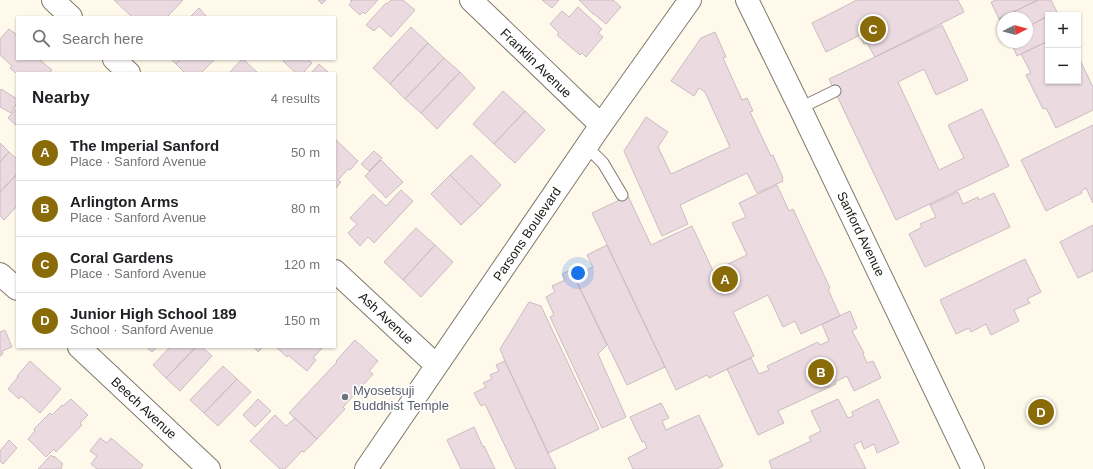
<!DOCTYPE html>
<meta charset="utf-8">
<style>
:root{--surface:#fff;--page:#f2f2f2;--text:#202124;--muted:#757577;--line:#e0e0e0;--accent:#896b09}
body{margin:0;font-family:Helvetica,sans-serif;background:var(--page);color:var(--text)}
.controls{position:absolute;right:12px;top:12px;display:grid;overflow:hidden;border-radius:0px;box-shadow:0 1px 3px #0004}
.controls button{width:36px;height:36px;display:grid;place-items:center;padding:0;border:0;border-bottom:1px solid var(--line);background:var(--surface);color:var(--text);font:20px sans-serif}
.compass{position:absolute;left:997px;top:12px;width:36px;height:36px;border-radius:50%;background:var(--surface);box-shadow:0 1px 3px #0004;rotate:84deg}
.you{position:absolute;left:578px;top:273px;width:14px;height:14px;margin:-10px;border:3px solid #fff;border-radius:50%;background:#1a73e8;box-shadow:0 0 0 6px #1a73e833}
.badge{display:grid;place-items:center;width:26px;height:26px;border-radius:50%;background:var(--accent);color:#fff;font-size:13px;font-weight:700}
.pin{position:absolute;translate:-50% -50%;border:2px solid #fff;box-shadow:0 1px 4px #0006}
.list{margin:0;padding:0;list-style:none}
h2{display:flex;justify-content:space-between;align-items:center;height:52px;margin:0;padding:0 16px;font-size:17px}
h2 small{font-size:13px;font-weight:400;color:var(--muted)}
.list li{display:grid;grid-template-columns:26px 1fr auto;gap:12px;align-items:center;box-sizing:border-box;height:56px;padding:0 16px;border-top:1px solid var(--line)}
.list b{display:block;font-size:15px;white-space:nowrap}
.list p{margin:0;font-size:13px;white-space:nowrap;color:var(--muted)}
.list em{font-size:13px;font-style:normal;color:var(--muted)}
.icon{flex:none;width:22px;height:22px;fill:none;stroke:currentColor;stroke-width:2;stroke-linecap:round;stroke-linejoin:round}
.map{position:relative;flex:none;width:1093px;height:469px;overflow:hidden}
.search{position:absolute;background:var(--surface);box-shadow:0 1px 3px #0004;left:16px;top:16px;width:320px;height:44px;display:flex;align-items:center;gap:10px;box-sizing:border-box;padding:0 14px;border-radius:0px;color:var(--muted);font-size:15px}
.panel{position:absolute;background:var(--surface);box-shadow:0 1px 3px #0004;left:16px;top:72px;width:320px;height:276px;border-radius:0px}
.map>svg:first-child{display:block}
</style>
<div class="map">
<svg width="1093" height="469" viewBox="0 0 1093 469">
<rect width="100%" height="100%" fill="#fef9eb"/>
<path fill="#ebdbe1" stroke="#cbbcc2" d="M 114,0 L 183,0 L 167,17 L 132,17 Z
M 318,0 L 326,0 L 322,4 Z
M 350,0 L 378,0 L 365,14 L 363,12 L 360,15 L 349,5 L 352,1 Z
M 391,0 L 403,0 L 415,10 L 391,37 L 379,26 L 374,31 L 366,25 L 386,3 L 387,4 Z
M 542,0 L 559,0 L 552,8 Z
M 579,0 L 613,0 L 621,7 L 606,24 L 594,14 L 593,14 Z
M 857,0 L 958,0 L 964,12 L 875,57 L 867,43 L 864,44 L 860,35 L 826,52 L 812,23 Z
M 996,0 L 1038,0 L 999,19 L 991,2 Z
M 1038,0 L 1051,0 L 1057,12 L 1050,15 L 1048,15 L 1048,16 L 1027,27 L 1027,18 L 1003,18 L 1003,26 L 999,19 Z
M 578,7 L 602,29 L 598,33 L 603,37 L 586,57 L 582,53 L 580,55 L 557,35 L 559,33 L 550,24 L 562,11 L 569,17 Z
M 199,8 L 207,17 L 190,17 Z
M 1048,16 L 1048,41 L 1017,56 L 1011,42 L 1027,42 L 1027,27 Z
M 942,25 L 968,80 L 936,95 L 924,69 L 898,82 L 939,170 L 964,158 L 948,125 L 982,109 L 1009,166 L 896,220 L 829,79 Z
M 411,27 L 428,43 L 390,84 L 373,68 Z
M 9,29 L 17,35 L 17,59 L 39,59 L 52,70 L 49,73 L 17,73 L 17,74 L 10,68 L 12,66 L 0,55 L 0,39 Z
M 715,32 L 726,57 L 723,58 L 742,100 L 747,98 L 753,111 L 750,112 L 771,156 L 773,155 L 783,178 L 782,179 L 783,181 L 757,193 L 747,173 L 680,205 L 688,224 L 662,236 L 624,151 L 646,117 L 668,132 L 658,147 L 671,174 L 730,147 L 705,92 L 699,88 L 694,96 L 671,81 L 701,38 Z
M 1048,41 L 1048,81 L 1078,81 L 1078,56 L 1093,87 L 1093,110 L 1056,128 L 1046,108 L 1043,109 L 1026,75 L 1031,73 L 1021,54 Z
M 428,43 L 444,58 L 405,99 L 390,84 Z
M 444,58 L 460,72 L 421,113 L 405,99 Z
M 171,59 L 181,59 L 176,64 Z
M 181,59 L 215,59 L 201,73 L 185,73 L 176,64 Z
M 242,59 L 243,59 L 258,73 L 229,73 Z
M 285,59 L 308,59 L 312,63 L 303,73 L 296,73 L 283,61 Z
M 319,64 L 329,73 L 311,73 Z
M 460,72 L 475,88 L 437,129 L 421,113 Z
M 1,89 L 17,99 L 17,103 L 11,113 L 0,107 L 0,91 Z
M 503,91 L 525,111 L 494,144 L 473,124 Z
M 17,108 L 17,126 L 8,118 Z
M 525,111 L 545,130 L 515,163 L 494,144 Z
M 1093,125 L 1093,203 L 1086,188 L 1081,191 L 1082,193 L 1046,211 L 1021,160 Z
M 335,139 L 358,161 L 350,170 L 348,169 L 338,180 L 341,182 L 335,189 Z
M 0,143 L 9,152 L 0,162 Z
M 374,151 L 382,158 L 369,171 L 361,164 Z
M 9,152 L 17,159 L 17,174 L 0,192 L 0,162 Z
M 471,155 L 501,185 L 481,206 L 450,175 Z
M 381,160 L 403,182 L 386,198 L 365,176 Z
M 17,174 L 17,206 L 4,220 L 0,216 L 0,192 Z
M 450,175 L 481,206 L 461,225 L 431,194 Z
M 777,185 L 789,211 L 793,209 L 830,288 L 828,289 L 840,316 L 801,334 L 795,321 L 783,327 L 768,295 L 733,312 L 754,356 L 709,378 L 707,375 L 676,390 L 592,213 L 628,196 L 651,245 L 692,226 L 713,271 L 747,255 L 732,223 L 746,217 L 739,203 Z
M 401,190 L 413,201 L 374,243 L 368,237 L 360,246 L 348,233 L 357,224 L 350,218 L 373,194 L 386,206 Z
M 958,192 L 963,204 L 978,197 L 979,200 L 994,193 L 1010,227 L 925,267 L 909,234 L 922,227 L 920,224 L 936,217 L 930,205 Z
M 1093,225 L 1093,271 L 1078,278 L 1060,242 Z
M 416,228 L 435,245 L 403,280 L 384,262 Z
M 435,245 L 453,262 L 421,297 L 403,280 Z
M 607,245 L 665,367 L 627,385 L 574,276 L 593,267 L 587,255 Z
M 1025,259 L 1041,292 L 1027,299 L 1030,303 L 1014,310 L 1019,321 L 991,335 L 986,324 L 971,332 L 969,328 L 956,334 L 940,300 Z
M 571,270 L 607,345 L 598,354 L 626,417 L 602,428 L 550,317 L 554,315 L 546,297 L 555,292 L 552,286 L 565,280 L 562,274 Z
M 529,302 L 541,306 L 599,429 L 548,453 L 505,361 L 500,349 Z
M 850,311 L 857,328 L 852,331 L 864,353 L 863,354 L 867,363 L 873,361 L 881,378 L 854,391 L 847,376 L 835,382 L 836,384 L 778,411 L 784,423 L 758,435 L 727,369 L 751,358 L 759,374 L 769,370 L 767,366 L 818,342 L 820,345 L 829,341 L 822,324 Z
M 5,330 L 12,347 L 2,351 L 3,354 L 0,356 L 0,332 Z
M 355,340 L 378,361 L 369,371 L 373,374 L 343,407 L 345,409 L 317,439 L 289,413 L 337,362 L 336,361 Z
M 146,347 L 157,347 L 152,352 Z
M 170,347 L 196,347 L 166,378 L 153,365 Z
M 196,347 L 202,347 L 212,356 L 180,391 L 166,378 Z
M 254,347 L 263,347 L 258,352 Z
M 279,347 L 323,347 L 313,358 L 316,360 L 307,371 L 288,355 L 287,357 L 277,348 Z
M 30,361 L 61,389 L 40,413 L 21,396 L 19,399 L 8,389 L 18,377 L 17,376 Z
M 505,361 L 548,453 L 556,469 L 516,469 L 485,404 L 481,406 L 474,393 L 486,387 L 483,383 L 492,379 L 490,375 L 499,371 L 496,365 Z
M 223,366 L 237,379 L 204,413 L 190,400 Z
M 237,379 L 251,392 L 218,426 L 204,413 Z
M 71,399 L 88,415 L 80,423 L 82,425 L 56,452 L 54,449 L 46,457 L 28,439 L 35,431 L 34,429 L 50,413 L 52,415 L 62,405 L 63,406 Z
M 258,399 L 271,411 L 255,427 L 243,415 Z
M 838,399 L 848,418 L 853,416 L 852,412 L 878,399 L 899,443 L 877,453 L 874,444 L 864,449 L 861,441 L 854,445 L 866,469 L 772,469 L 769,461 L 811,441 L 809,437 L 821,431 L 811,411 Z
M 661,403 L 669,418 L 662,421 L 666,430 L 699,415 L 723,466 L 717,469 L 633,469 L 628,458 L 647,448 L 644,441 L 642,442 L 630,417 Z
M 275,415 L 286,426 L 295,418 L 317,439 L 304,452 L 302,451 L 285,469 L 280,469 L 250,441 Z
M 474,427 L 483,447 L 484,446 L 495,469 L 461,469 L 447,440 Z
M 100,438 L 107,443 L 111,438 L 143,465 L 140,469 L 97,469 L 91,464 L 97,456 L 90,451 Z
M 9,440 L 17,448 L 3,464 L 0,461 L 0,451 Z
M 51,455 L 53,457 L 54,456 L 63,464 L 61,466 L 62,467 L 61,469 L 38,469 Z"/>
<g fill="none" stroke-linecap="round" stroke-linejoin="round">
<g stroke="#7f7a6d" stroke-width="13">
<path id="service" d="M 800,108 L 835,91
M 586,146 L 603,163 L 622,195"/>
</g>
<g stroke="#7f7a6d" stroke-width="24">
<path id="minor" d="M 53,0 L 71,17
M 471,0 L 601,125
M 114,59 L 129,73
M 335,271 L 436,365
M 0,274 L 17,289
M 79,347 L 209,469"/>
</g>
<g stroke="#7f7a6d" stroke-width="24">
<path id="tertiary" d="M 747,0 L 800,108 L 973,469
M 366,469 L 601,125 L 690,0"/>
</g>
<use href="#service" stroke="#fff" stroke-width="11"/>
<use href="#minor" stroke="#fff" stroke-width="22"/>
<use href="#tertiary" stroke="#fff" stroke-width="22"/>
</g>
<circle fill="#6b7280" stroke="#fff" stroke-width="1.5" cx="345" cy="397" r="4"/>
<g text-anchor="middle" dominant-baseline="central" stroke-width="3.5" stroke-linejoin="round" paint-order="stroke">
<g font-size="13" fill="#181611" stroke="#fff">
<text transform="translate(536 63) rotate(44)">Franklin Avenue</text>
<text transform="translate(527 234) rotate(-56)">Parsons Boulevard</text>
<text transform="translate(861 234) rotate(64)">Sanford Avenue</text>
<text transform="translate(386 318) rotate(43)">Ash Avenue</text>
<text transform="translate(144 408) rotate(43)">Beech Avenue</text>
</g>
<g font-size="13" fill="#5b616d" stroke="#fff" text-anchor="start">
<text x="353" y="390">Myosetsuji<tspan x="353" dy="15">Buddhist Temple</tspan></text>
</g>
</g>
</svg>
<div class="controls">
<button>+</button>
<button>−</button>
</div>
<svg class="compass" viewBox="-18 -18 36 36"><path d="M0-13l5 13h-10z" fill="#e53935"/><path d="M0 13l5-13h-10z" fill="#757577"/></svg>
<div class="you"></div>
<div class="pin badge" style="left:725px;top:279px">A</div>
<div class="pin badge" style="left:821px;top:372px">B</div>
<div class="pin badge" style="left:873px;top:29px">C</div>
<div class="pin badge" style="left:1041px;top:412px">D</div>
<div class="search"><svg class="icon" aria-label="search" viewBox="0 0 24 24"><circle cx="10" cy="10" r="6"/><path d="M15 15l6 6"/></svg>Search here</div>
<section class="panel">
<h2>Nearby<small>4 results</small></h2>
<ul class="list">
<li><span class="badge">A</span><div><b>The Imperial Sanford</b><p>Place · Sanford Avenue</p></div><em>50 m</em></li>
<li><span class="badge">B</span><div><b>Arlington Arms</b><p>Place · Sanford Avenue</p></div><em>80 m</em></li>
<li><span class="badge">C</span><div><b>Coral Gardens</b><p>Place · Sanford Avenue</p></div><em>120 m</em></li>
<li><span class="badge">D</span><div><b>Junior High School 189</b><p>School · Sanford Avenue</p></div><em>150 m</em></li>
</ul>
</section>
</div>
